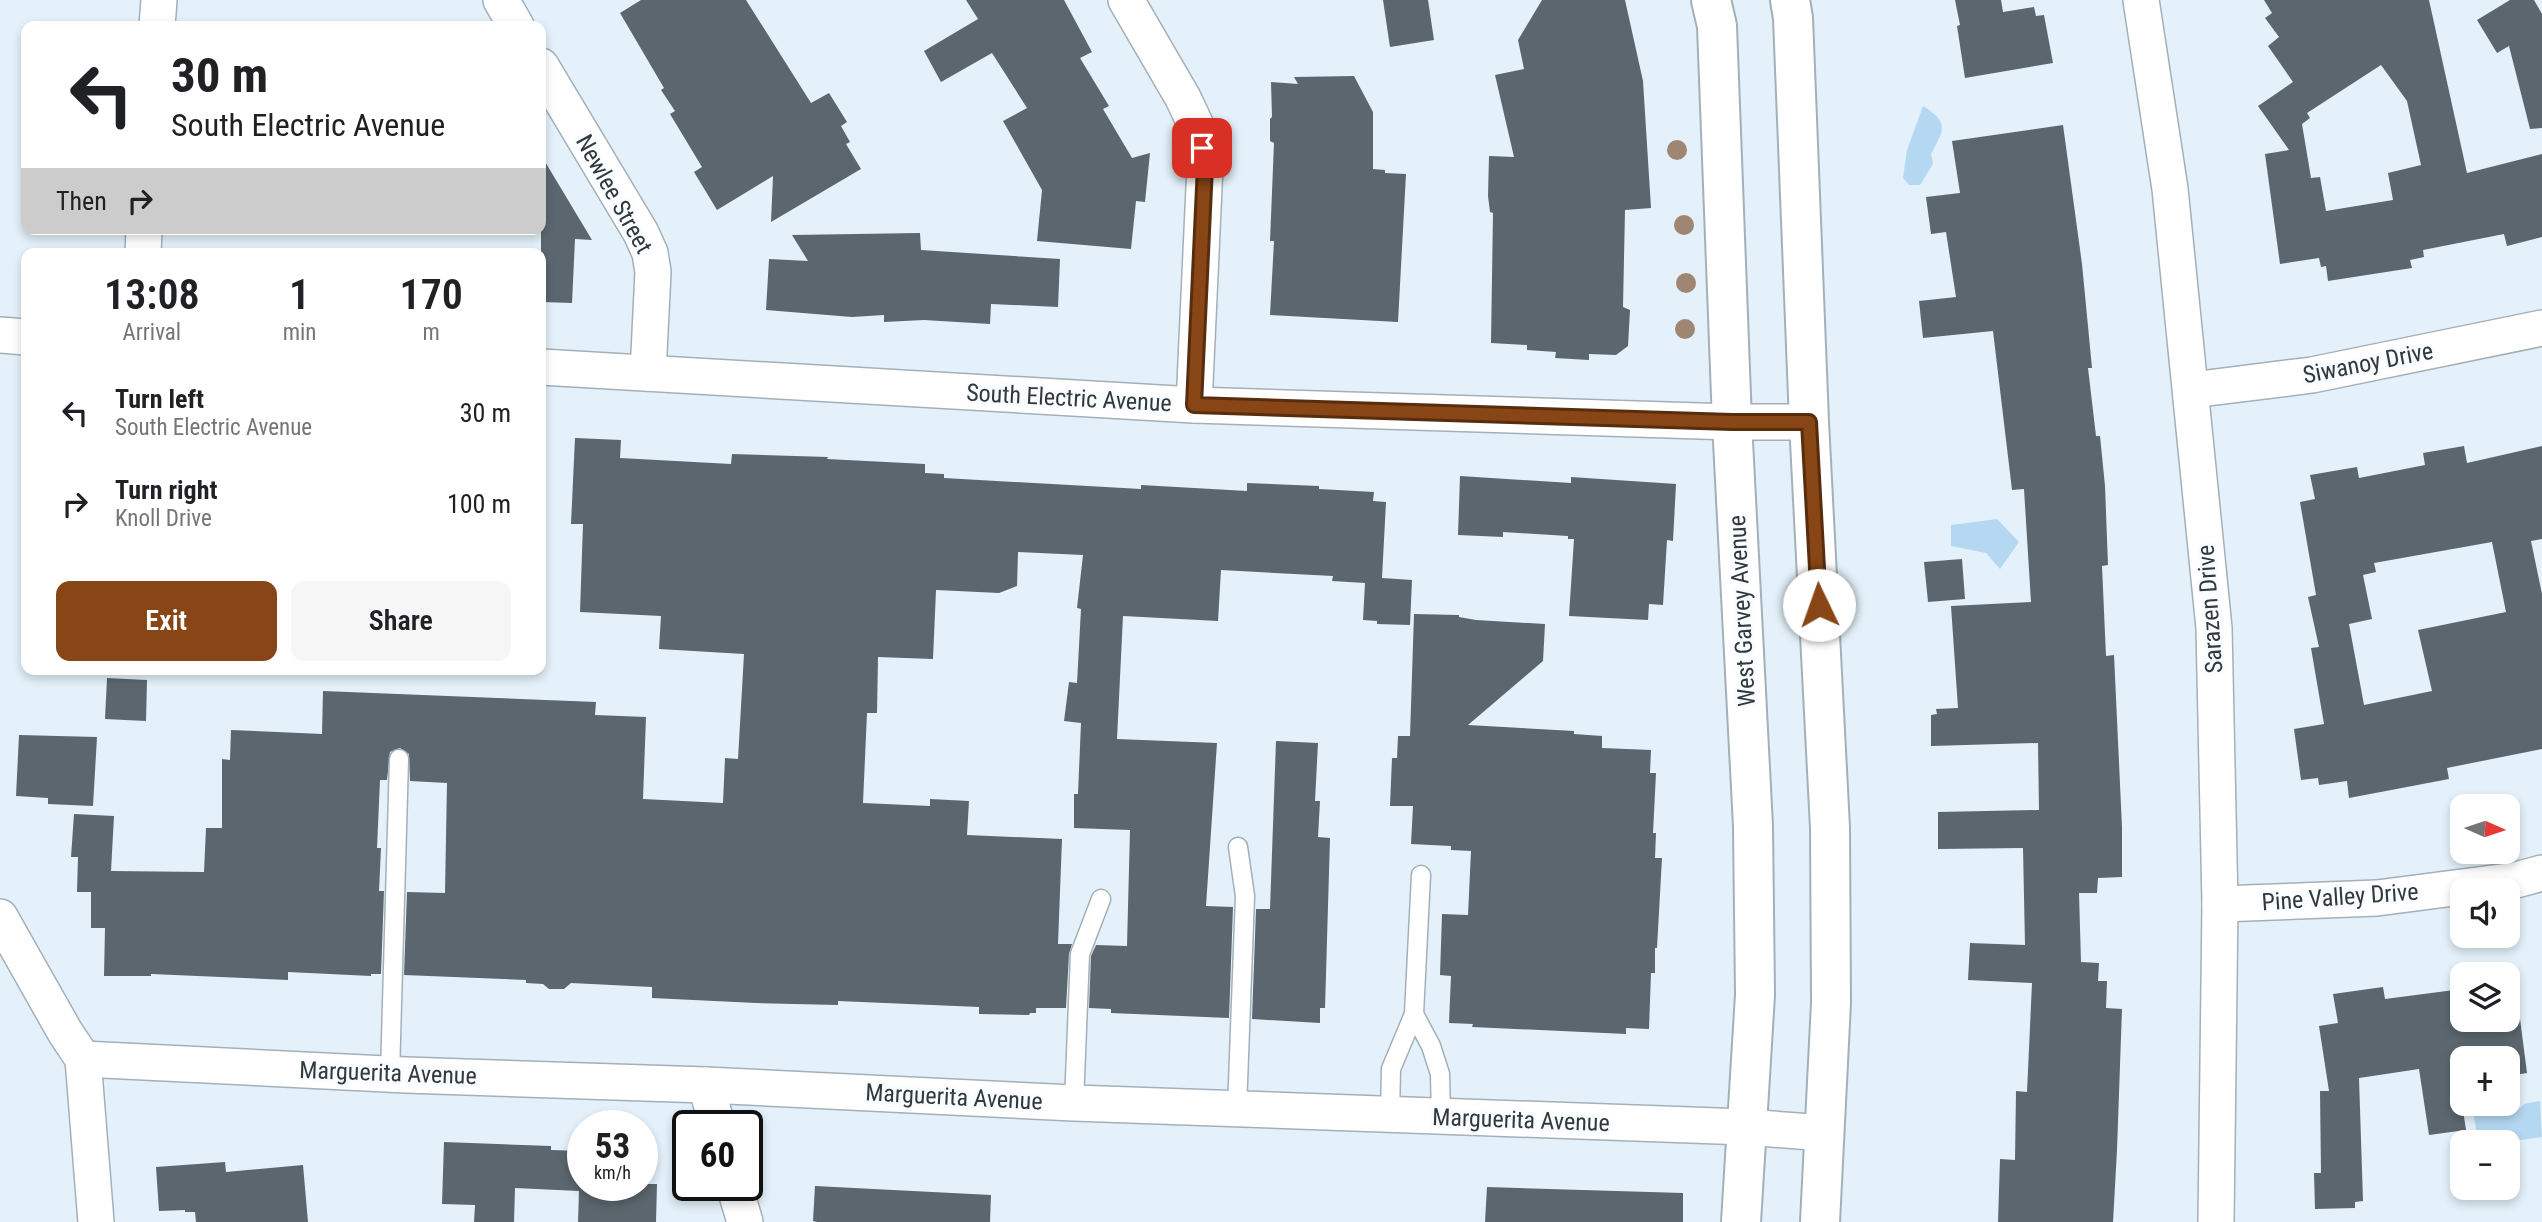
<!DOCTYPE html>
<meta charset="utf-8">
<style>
:root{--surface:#fff;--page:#f6f6f6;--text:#202124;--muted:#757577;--accent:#884515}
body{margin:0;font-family:"Roboto Condensed",sans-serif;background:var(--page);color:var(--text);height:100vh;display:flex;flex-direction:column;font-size:26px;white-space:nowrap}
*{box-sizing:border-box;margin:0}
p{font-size:23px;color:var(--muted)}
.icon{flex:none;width:38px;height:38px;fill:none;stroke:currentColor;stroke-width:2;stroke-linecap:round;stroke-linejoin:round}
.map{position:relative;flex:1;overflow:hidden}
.drawer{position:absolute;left:21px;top:248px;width:525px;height:427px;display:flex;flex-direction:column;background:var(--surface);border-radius:14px;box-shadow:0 4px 10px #0003}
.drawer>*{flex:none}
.top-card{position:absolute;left:21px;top:21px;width:525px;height:214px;border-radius:14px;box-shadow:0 4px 10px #0003;background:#fff;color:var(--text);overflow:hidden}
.needle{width:46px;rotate:93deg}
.buttons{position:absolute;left:2450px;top:794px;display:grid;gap:14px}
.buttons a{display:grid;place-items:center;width:70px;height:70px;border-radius:14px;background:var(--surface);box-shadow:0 4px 10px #0003;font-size:35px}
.speed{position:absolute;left:567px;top:1110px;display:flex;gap:14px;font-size:35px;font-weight:700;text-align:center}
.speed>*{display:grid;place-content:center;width:91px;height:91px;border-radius:50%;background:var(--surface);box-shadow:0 4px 10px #0003;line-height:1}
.speed small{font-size:18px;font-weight:400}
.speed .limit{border:4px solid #111;border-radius:10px;background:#fff;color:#111}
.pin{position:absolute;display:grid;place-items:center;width:60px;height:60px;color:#fff;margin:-30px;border-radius:14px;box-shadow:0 4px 10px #0006}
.me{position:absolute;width:77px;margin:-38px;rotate:357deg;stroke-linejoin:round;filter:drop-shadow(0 0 5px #0008)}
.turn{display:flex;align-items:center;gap:24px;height:147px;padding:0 35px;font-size:32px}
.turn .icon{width:91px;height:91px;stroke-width:2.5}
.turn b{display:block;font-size:49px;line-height:60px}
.then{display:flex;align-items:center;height:66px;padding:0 35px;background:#0003;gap:14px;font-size:26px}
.eta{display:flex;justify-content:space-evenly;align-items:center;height:119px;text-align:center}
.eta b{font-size:42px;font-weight:600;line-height:49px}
.action{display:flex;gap:14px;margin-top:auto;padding:14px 35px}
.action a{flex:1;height:80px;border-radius:14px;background:var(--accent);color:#fff;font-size:28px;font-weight:600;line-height:80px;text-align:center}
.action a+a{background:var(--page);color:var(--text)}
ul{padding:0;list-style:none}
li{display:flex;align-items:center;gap:21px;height:91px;padding:0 35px}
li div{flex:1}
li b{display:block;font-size:26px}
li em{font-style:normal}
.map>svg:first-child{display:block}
.water{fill:#b4d8f1}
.building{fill:#5b666e;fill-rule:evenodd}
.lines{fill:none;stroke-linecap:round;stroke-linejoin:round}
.lane-casing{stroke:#a4b0b8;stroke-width:21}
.street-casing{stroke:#a4b0b8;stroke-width:38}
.primary-casing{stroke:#a4b0b8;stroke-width:42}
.lane{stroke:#fff;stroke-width:18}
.street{stroke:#fff;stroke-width:35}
.primary{stroke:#fff;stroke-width:38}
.tree{fill:#9f8672}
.route-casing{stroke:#582d0e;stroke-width:18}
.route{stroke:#884515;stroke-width:12}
.labels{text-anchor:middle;stroke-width:7;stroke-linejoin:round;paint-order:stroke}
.street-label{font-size:24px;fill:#33383c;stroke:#fafdfe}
</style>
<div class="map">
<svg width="2542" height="1222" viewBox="0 0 2542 1222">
<rect width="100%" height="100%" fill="#e4f1fa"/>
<g class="water">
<path d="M1923,106C1950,123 1944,130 1931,154L1933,164L1920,185H1909L1903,178L1907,150Z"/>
<path d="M1997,519L2019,542L2000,569L1986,553L1951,546V525Z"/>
<path d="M2540,1101L2542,1137L2499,1143H2478L2474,1116L2518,1110L2524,1104Z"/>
</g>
<g class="building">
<path d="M641,0H746L811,103L829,93L847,122L841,126L850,142L846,144L861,169L771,222L773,176L717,210L694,172L702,167L670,114L675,111L661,90L664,88L620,13Z"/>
<path d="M966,0H1064L1092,52L1080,58L1109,106L1103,109L1132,158L1150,153L1145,202L1136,201L1131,249L1037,241L1042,190L1003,121L1027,108L992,53L941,82L924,51L978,19Z"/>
<path d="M1383,0H1428L1434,40L1390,47Z"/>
<path d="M1542,0H1625L1643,81L1651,208L1625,210L1623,307L1630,310L1628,346L1616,355L1589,354V360L1555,358L1556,352L1527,350V345L1491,343L1493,213L1490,212L1488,196L1489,156L1514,157L1495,75L1524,69L1518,40Z"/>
<path d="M1955,0H2001L2003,12L2034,7L2036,16L2044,15L2053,63L1965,78L1957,26L1960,25Z"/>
<path d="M2264,0H2429L2467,173L2542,154V237L2507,246L2504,234L2423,250L2424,257L2410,260L2412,268L2328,281L2326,266L2321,267L2319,258L2280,264L2265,154L2289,150L2258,106L2293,82L2268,46L2279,37L2265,18L2272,13ZM2381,65L2407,101L2421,165L2388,173L2393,200L2326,211L2320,177L2311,178L2302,124L2310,118L2307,113Z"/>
<path d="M2510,0H2534L2542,14V128L2530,129L2509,46L2497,53L2477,20Z"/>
<path d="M1354,76L1373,112V169L1385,170V173L1406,174L1398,322L1270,315L1274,241H1270L1274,143L1270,141V119L1272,117L1271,82L1298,84L1294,77Z"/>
<path d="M2063,125L2082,264L2092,368H2088L2096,436H2100L2105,486L2108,565L2102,566L2106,656L2114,655L2122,827V877L2098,878L2097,893H2079L2081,962L2099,963L2098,981H2107L2106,1008L2122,1009L2117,1150L2113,1222H1998L2000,1159L2015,1160L2016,1091L2027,1092L2032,983L1968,980L1970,943L2025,945L2023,848L1938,849V812L2039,810L2038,743L1931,746V715L1937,714L1936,709L1958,708L1951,606L2031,602L2024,489L2012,490L1993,331L1923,338L1919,301L1956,297L1946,232L1931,234L1926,197L1960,193L1952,141Z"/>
<path d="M541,155L592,240L575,239L572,303L541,302Z"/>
<path d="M920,233L921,250L1060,259L1058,307L991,304L990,324L924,320L884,322V315L852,317L766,310L769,259L808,261L792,235Z"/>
<path d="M575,438L621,440L620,458L731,464L732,454L828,457L827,459L925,464V473L944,474V478L1141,489V485L1247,491V483L1319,486V489L1374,492L1373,501L1386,502L1382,578L1412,580L1410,625L1377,624V621L1363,620L1365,583L1332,581L1333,576L1221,570L1218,621L1123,616L1117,739L1217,743L1206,906L1233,907L1229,1018L1111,1013V1009L1089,1008L1091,956L1096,945L1127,946L1130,830L1074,828V794H1078L1081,723L1064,721L1069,682L1077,683L1081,609L1077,608L1083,555L1018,552L1017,586L999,593L936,590L933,659L878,657L877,713H867L863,803L930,806V799L969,801L967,835L1062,839L1058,944H1072L1069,954L1066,1008H1036V1013H1030L1029,1015L979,1014V1007L838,1001V1005L756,1003L652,998V987L571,983L564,989H549L543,984L526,983V980L404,975L407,892L445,893L447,783L410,781L409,754L400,748L390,752L387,780H380L377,848H381L379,891H384L381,974H371V976L288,972V980L151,974V976H104L105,928H91V892H77L78,857H71L74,814L114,816L111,871L204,872L206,828H222V759L230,760L231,730L322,734L323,691L596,702L595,715L646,717L643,799L723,803L725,758L738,759L744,654L659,649L661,616L580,612L583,524H571Z"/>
<path d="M2464,446L2467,463L2542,446V539L2531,541L2542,594V749L2447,768L2449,779L2349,798L2347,781L2319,785L2318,778L2301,780L2294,729L2324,724L2311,648L2319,647L2308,597L2316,595L2300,502L2315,499L2310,475L2357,467L2359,478L2425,465L2423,453ZM2492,542L2506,612L2418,630L2432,691L2364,705L2349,624L2372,619L2363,575L2376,572L2374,563Z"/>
<path d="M1460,476L1571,483V477L1676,484L1673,541L1667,540L1663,605L1649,604L1648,620L1569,616L1574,539H1568V536L1503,532V537L1458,535Z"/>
<path d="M1962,559L1965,599L1928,602L1924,562Z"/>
<path d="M1414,614L1459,615V617L1476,620L1545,624L1543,661L1468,725L1574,731V734L1602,736V748L1651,750L1650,773H1656L1653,833H1656L1655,858H1662L1657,948H1655V973H1651L1649,1029L1626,1028V1034L1472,1027L1473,1024L1449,1023L1451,976L1440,975L1442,914L1468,915L1471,851L1451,850V846L1411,844L1413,806H1390L1392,758H1397L1398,736H1410Z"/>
<path d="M107,678L147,680L146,721L105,719Z"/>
<path d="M19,735L97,737L93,806L48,804V798L16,796Z"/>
<path d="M1276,741L1318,743L1315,801H1320L1318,837L1330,838L1325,1008H1320V1023L1252,1019L1256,909H1270Z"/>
<path d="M2513,964L2527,1073L2508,1076V1059H2462V1082L2459,1083L2466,1130L2429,1135L2419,1069L2359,1078L2363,1201L2355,1202V1208L2315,1209L2314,1173H2321L2320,1091H2329L2319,1026L2338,1023L2333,994L2383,987L2385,999L2462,989V1020H2508V975H2466V970Z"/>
<path d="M444,1142L551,1146V1150L583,1151V1185H642V1156H648L647,1184H657L656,1222H578L579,1191L515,1188L514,1222H474L475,1205L442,1204Z"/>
<path d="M225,1162L226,1172L303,1165L308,1222H196L195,1212H185V1210L159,1211L156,1167Z"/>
<path d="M815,1186L991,1195L990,1222H817L813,1221Z"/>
<path d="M1487,1187L1683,1193V1222H1485Z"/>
</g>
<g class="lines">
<g class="lane-casing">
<g id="lane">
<path d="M1414,1014L1431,1046L1440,1074L1441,1117"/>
<path d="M390,1074L399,759"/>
<path d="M1074,1103L1080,954L1101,899"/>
<path d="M1237,1109L1245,896L1238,847"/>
<path d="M1390,1115L1391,1069L1414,1014L1421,875"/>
</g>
</g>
<g class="street-casing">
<g id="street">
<path d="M501,0L516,26"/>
<path d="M1126,0L1183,98L1198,130L1205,166L1194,405"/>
<path d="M2141,0L2170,189L2214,628L2220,904L2216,1222"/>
<path d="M157,26L159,0"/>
<path d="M541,66L641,233L650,253L653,272L648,373"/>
<path d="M143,254L144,229"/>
<path d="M0,335L26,337"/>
<path d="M541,367L1194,405L1732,422H1809"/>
<path d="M2192,390L2312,375L2542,328"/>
<path d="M2220,904L2377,898L2516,880L2542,873"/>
<path d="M0,917L65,1032L83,1059L96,1222"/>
<path d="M83,1059L406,1075L706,1085L1074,1103L1746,1127L1825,1133"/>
<path d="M706,1085L717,1125"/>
<path d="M734,1185L745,1222"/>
</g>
</g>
<g class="primary-casing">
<g id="primary">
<path d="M1711,0L1717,26L1732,422L1753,826L1755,995L1741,1222"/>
<path d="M1790,0L1793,18L1809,422L1830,828L1831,1003L1820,1222"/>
</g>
</g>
<use href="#lane" class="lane"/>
<use href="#street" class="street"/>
<use href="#primary" class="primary"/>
</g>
<g class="tree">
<circle cx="1677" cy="150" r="10"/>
<circle cx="1684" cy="225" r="10"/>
<circle cx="1686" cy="283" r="10"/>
<circle cx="1685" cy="329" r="10"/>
</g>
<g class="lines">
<g class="route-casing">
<path id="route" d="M1202,148L1205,166L1194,405L1732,422H1809L1819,605"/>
</g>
<use href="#route" class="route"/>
</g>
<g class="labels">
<g class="street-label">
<text transform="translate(614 194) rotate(61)" y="8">Newlee Street</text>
<text transform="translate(2368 363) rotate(-11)" y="8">Siwanoy Drive</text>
<text transform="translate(1069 398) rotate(3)" y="8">South Electric Avenue</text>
<text transform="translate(2210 609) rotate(-94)" y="8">Sarazen Drive</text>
<text transform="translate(1742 611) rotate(-93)" y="8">West Garvey Avenue</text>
<text transform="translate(2340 897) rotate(-4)" y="8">Pine Valley Drive</text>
<text transform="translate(388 1073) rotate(2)" y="8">Marguerita Avenue</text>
<text transform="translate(954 1097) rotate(3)" y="8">Marguerita Avenue</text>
<text transform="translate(1521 1120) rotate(2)" y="8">Marguerita Avenue</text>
</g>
</g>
</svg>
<div class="buttons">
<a><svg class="needle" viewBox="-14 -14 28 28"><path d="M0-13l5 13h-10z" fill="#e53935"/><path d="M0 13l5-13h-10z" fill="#757577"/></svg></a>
<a><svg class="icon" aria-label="sound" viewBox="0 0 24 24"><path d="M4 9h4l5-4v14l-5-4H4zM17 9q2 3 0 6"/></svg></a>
<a><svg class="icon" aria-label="layers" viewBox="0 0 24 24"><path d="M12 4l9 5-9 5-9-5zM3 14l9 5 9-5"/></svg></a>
<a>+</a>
<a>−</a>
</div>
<div class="speed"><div>53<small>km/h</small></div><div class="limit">60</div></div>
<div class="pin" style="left:1202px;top:148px;background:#d93025"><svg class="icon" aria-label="arrive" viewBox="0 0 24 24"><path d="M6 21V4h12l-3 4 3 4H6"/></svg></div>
<svg class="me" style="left:1819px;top:605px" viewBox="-20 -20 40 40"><circle r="19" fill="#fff"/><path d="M0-13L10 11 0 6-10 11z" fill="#884515"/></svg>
<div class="top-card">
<div class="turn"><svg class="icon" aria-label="left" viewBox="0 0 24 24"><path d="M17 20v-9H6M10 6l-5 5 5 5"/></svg><div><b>30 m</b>South Electric Avenue</div></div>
<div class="then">Then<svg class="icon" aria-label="right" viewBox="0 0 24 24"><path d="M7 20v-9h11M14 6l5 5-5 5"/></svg></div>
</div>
<section class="drawer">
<div class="eta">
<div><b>13:08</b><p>Arrival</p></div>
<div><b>1</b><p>min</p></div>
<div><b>170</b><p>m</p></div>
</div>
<ul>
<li><svg class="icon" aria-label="left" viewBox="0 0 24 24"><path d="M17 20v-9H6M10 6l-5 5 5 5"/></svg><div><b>Turn left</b><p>South Electric Avenue</p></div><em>30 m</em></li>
<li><svg class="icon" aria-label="right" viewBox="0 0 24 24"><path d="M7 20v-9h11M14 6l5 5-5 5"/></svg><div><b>Turn right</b><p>Knoll Drive</p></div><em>100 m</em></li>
</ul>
<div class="action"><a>Exit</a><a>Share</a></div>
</section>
</div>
